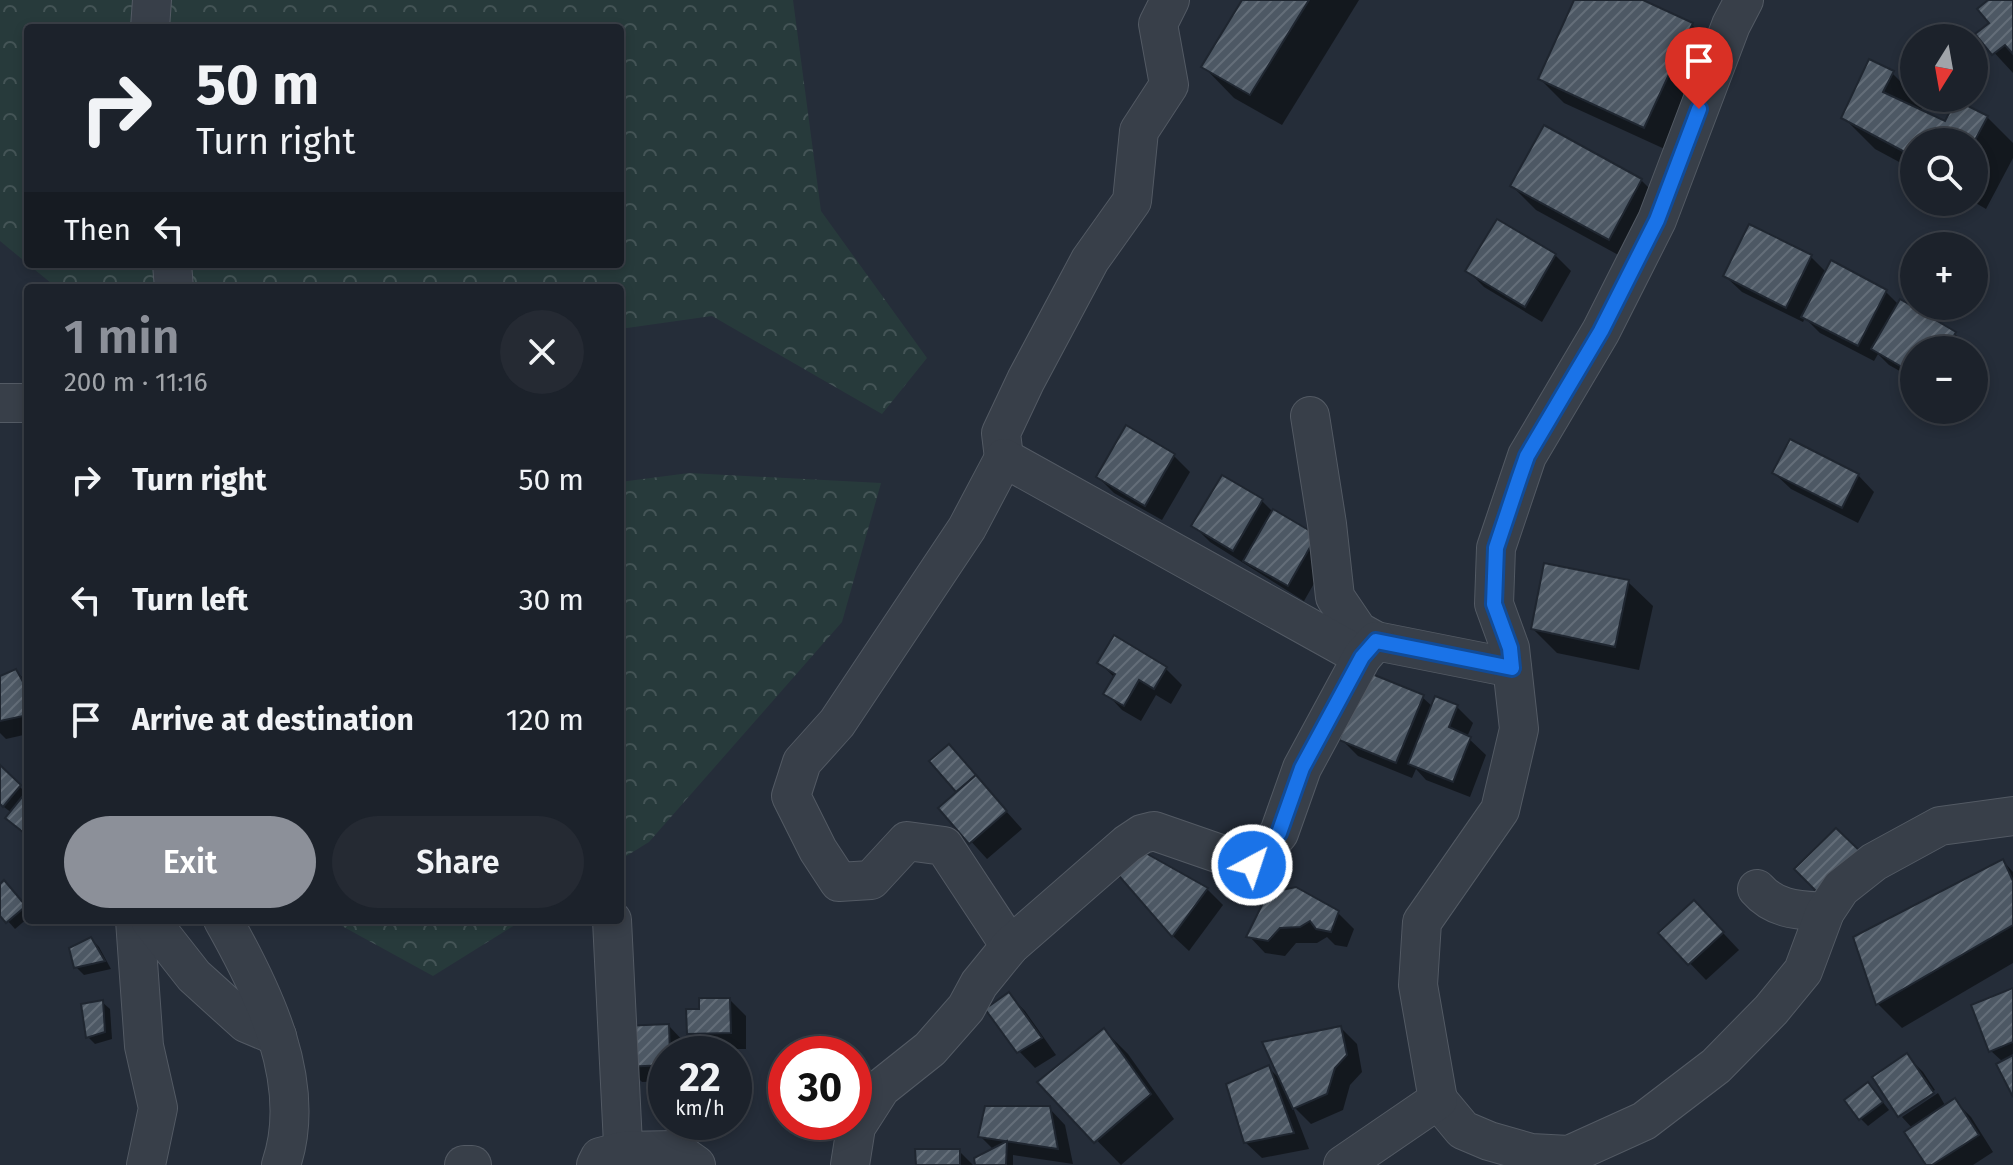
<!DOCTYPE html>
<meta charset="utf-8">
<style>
:root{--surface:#1c222b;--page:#252a33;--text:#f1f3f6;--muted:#a0a4a9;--line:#3a3f47;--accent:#8c9099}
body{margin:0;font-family:"Fira Sans",sans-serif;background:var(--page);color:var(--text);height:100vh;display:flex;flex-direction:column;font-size:30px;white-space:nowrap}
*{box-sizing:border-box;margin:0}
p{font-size:26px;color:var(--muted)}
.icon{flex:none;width:44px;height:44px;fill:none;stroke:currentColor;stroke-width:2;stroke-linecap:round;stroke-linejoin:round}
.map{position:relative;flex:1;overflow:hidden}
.details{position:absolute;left:24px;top:284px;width:600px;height:640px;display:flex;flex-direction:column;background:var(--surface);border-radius:8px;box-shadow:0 4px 12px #0003,0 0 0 2px var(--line)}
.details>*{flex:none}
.top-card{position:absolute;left:24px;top:24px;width:600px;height:244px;border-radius:8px;box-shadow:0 4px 12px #0003,0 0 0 2px var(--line);background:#1c222b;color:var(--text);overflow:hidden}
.needle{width:52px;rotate:191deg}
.controls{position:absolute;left:1900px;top:24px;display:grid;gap:16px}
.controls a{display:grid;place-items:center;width:88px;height:88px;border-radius:50%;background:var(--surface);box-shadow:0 4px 12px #0003,0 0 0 2px var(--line);font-size:40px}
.speed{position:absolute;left:648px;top:1036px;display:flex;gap:16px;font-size:40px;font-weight:700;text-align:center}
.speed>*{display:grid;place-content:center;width:104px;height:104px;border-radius:50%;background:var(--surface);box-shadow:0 4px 12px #0003,0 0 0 2px var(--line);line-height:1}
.speed small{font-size:20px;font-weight:400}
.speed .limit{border:12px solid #d22;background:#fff;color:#111}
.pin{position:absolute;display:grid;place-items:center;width:68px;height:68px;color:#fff;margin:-82px -34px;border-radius:50% 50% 50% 0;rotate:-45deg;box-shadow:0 0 8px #0007}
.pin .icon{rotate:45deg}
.me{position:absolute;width:88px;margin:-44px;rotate:40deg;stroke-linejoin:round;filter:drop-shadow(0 0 6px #0008)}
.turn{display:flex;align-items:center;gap:28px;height:168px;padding:0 40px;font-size:36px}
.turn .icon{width:104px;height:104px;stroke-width:2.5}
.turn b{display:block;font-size:56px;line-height:68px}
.then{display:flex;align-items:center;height:76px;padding:0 40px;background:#0003;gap:16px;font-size:30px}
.round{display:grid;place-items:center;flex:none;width:84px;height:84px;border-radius:42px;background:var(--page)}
.head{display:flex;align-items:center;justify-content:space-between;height:136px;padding:0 40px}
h1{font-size:48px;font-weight:600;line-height:60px;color:var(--accent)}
.action{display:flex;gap:16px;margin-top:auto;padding:16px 40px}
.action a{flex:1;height:92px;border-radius:48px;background:var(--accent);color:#fff;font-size:32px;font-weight:600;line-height:92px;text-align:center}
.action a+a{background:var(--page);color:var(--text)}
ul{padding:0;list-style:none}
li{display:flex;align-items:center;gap:24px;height:120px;padding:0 40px}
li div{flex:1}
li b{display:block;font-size:30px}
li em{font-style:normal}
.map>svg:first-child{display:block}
.forest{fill:url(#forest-crowns);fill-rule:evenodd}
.shadow{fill:#0007}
.building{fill:url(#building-hatch);stroke:#1f2630;stroke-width:2}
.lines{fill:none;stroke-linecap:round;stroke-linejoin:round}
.street-casing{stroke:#535a64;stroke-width:40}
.street{stroke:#383f49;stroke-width:38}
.route-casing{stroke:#114b97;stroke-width:20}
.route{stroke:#1a73e8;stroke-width:14}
</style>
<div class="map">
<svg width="2013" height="1165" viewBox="0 0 2013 1165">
<defs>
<pattern id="forest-crowns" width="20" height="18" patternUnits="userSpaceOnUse" patternTransform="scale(2)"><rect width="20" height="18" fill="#273a3b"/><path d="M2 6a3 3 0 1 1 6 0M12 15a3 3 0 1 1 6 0" fill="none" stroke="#445456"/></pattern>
<pattern id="building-hatch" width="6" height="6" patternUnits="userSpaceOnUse" patternTransform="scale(2)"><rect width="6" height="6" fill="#4d5864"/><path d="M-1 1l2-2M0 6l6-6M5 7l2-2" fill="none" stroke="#646e79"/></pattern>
</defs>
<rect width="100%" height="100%" fill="#252d39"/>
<g class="forest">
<path d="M0,0H793L821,211L927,358L882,414L712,316L620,329V288H57L0,241ZM28,28H620V264H28Z"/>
<path d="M689,473L881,483L842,622L649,842L620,860V482Z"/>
<path d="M331,920H523L433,976Z"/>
</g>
<g class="shadow">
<path d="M1244,0H1359L1282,125L1234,98L1203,66Z"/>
<path d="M1577,0H1638L1692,25L1716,49L1669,151L1564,103L1540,79Z"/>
<path d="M1991,0H2013V73L1978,35L1992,23Z"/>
<path d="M1892,73L1914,95V98L1924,104L1920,112L1946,124L1987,117L2013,143V158L1986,209L1974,202V142H1914V170L1875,149L1844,118Z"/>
<path d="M1641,180L1665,204L1633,263L1536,210L1512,186Z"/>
<path d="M1750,226L1811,257L1827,273L1886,292L1899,305L1901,302L1955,334L1971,350H1914V379L1889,365L1878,354L1874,361L1820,333L1805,318L1803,322L1742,292L1725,276Z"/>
<path d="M1555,255L1571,271L1542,322L1484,287L1468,271Z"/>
<path d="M1174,456L1190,472L1162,520L1114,493L1098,477Z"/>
<path d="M1774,473L1858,475L1874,492L1858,523L1791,489Z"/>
<path d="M1262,501L1272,511L1316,536L1332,552L1304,601L1210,542L1194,526Z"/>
<path d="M1628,582L1653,606L1639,670L1557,653L1533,629Z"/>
<path d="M1100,663L1166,669L1182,685L1171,704L1156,695L1141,721L1122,710L1106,693L1115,678Z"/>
<path d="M16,671L28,683V734L6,739L0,733V679Z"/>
<path d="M1422,697L1433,707H1457L1473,723L1467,737L1486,755L1470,797L1426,780L1416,769L1412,778L1358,756L1342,740Z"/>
<path d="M956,755L1022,829L987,859L941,808L959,792L932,761Z"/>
<path d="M0,767L27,794L28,837L8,818L12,813L0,804Z"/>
<path d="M1136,849L1207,889L1223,905L1189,951L1173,936Z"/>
<path d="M2003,861L2013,872V963L1902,1028L1878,1004Z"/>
<path d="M0,886L12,890L28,910V918L15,929L0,912Z"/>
<path d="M1270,895L1338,913L1354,929L1347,947L1335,945L1327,937L1317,943H1296L1285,956L1265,953L1249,936Z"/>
<path d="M1710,919L1739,950L1706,980L1661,933Z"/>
<path d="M91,939L99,947L111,969L84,975L76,967Z"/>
<path d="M2013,991V1093L2003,1062L1991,1051Z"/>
<path d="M1009,995L1025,1011L1056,1055L1035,1068L1019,1051Z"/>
<path d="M730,1000L746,1016V1049H705L689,1033Z"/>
<path d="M102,1002L110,1009L112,1039L95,1044L88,1037Z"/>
<path d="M669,1026L685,1043V1054H666V1081L642,1082L626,1066Z"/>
<path d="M1341,1028L1357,1044L1362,1072L1350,1085L1343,1110L1311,1124L1292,1105L1309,1149L1262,1158L1245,1142L1268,1067L1282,1081Z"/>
<path d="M1104,1030L1128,1054L1174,1119L1121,1165L1040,1082Z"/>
<path d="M1907,1056L1923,1072L1935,1090L1900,1113V1116L1874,1078Z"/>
<path d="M1875,1092L1889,1110L1868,1126L1861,1119Z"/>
<path d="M1938,1093L1946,1107L1955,1101L1971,1117L1993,1152L1973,1165H1929L1913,1129L1902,1117Z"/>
<path d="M1049,1108L1065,1125L1073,1164L1013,1155V1165H977L994,1150L980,1136Z"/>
<path d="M959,1151L973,1165H918Z"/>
</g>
<g class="building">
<path d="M1242,0H1309L1250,95L1201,67Z"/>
<path d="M1574,0H1643L1693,23L1644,128L1538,79Z"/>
<path d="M1988,0H2013V54L2005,45L1992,55L1975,34L1989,23L1977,9Z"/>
<path d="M1869,59L1894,71L1883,92L1945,121L1956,100L1988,116L1974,142H1914V157L1841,118Z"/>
<path d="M1544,125L1642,179L1609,240L1510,186Z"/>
<path d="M1497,219L1556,254L1525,307L1465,271Z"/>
<path d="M1749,224L1812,255L1786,308L1723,276Z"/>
<path d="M1831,260L1887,290L1858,346L1801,317Z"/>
<path d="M1900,299L1956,332L1946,350H1914V374L1871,349Z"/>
<path d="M1126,425L1175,454L1145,506L1096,477Z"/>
<path d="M1790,439L1859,474L1842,508L1772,473Z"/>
<path d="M1222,475L1263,499L1233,551L1191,526Z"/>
<path d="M1273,509L1317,535L1288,586L1243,561Z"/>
<path d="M1544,563L1629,580L1615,647L1531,629Z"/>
<path d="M1114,635L1167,667L1154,689L1139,680L1124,706L1103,694L1115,674L1097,663Z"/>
<path d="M16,669L28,691V715L0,721V676Z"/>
<path d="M1367,672L1424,695L1396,763L1339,740Z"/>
<path d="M1435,696L1458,705L1449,727L1471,737L1453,782L1408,764Z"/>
<path d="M949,744L976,775L956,792L929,761Z"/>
<path d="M0,765L21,785L3,807L0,804Z"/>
<path d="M976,775L1007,811L969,844L938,808Z"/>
<path d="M26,792L28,794V836L5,818Z"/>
<path d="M1836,828L1862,853L1820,895L1794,869Z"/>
<path d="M1135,847L1208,888L1172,937L1113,869Z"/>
<path d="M2003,859L2013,881V925L1876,1005L1853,937Z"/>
<path d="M4,880L26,906L6,923L0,916V884Z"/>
<path d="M1296,887L1339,911L1331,932L1316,929L1310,921L1300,927L1280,928L1268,941L1246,937L1268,893Z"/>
<path d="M1694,900L1724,932L1688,965L1658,933Z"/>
<path d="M91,937L105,961L74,968L69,948Z"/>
<path d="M2013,988V1042L1989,1052L1971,1005Z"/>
<path d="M1009,992L1042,1038L1017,1053L985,1009Z"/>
<path d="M699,998H730L731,1033L687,1034L686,1009H699Z"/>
<path d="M103,1000L105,1032L86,1038L81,1004Z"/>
<path d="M669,1024L670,1054H666V1065L624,1067L623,1026Z"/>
<path d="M1341,1026L1347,1055L1335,1068L1327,1094L1293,1109L1262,1042Z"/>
<path d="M1104,1028L1151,1094L1094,1143L1037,1082Z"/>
<path d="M1907,1053L1934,1093L1898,1117L1872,1077Z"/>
<path d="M2013,1055V1097L1996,1064Z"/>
<path d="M1269,1065L1294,1133L1244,1143L1226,1084Z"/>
<path d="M1868,1082L1883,1102L1859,1120L1844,1100Z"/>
<path d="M1955,1098L1979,1135L1932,1165H1926L1904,1132Z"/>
<path d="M985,1106H1050L1058,1149L978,1137Z"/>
<path d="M1007,1141L1006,1165H975L974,1158Z"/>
<path d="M915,1149H960V1165H916Z"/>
</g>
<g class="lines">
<g class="street-casing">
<g id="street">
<path d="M150,28L152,0"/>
<path d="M172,264L174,288"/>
<path d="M0,403H28"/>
<path d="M1310,416L1327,524L1335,597L1358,631L1376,641L1512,668"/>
<path d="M1004,458L1001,433L1026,380L1090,260L1132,201L1139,131L1169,85L1158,24L1170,0"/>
<path d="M1757,889C1775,910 1799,910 1825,912"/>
<path d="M135,920L144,1046L158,1108L146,1165"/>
<path d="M150,920L194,976L246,1023L277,1036"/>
<path d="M223,920C263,991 309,1083 281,1165"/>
<path d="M612,920L624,1165"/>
<path d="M1010,946L944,846L907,841L871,880L839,882L818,850L791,796L802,762L837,723L967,528L1004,458L1362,657"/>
<path d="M1438,1100L1463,1130L1489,1141L1531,1153L1569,1155L1644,1121L1716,1066L1771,1010L1803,971L1825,912L1841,888L1874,862L1940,826L2013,816"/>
<path d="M464,1165H472"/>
<path d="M596,1165L600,1157L623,1151L675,1150L696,1165"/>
<path d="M850,1165L856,1127L881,1088L930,1049L966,1008L979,984L1010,946L1127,844L1142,834L1154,831L1252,865L1279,833L1302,768L1362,657L1376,641"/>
<path d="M1343,1165L1438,1100L1418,985L1422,922L1500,810L1519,729L1510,648L1494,604L1496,548L1527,456L1601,331L1657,220L1731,25L1744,0"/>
</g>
</g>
<use href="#street" class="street"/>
</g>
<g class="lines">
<g class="route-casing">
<path id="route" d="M1252,865L1279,833L1302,768L1362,657L1376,641L1512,668L1510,648L1494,604L1496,548L1519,479L1527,456L1601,331L1657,220L1699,109"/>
</g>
<use href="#route" class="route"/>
</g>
</svg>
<div class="controls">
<a><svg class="needle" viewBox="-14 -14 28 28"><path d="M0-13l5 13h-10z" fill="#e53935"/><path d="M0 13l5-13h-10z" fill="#a0a4a9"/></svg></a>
<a><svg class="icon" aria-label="search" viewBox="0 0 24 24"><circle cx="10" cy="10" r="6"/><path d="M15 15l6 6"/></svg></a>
<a>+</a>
<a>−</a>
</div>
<div class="speed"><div>22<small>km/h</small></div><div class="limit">30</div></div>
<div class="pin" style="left:1699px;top:109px;background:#d93025"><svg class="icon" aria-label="arrive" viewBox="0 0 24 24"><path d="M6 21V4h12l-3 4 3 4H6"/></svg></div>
<svg class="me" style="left:1252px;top:865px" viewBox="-20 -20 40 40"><circle r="17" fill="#1a73e8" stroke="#fff" stroke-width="3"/><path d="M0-11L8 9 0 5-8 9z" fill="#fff"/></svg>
<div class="top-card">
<div class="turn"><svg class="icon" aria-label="right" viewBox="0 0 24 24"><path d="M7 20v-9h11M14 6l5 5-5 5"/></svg><div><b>50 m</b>Turn right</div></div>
<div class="then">Then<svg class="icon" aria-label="left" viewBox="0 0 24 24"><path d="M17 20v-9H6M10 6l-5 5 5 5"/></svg></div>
</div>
<section class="details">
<div class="head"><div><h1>1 min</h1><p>200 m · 11:16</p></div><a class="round"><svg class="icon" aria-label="close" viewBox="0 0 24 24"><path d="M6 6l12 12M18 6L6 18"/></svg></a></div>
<ul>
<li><svg class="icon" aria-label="right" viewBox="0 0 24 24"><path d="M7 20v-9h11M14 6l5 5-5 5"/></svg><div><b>Turn right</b></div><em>50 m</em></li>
<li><svg class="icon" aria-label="left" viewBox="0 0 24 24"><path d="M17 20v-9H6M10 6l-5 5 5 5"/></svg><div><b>Turn left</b></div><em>30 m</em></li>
<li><svg class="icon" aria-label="arrive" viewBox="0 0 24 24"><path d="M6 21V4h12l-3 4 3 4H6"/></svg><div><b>Arrive at destination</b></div><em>120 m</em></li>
</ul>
<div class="action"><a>Exit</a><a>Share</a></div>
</section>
</div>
